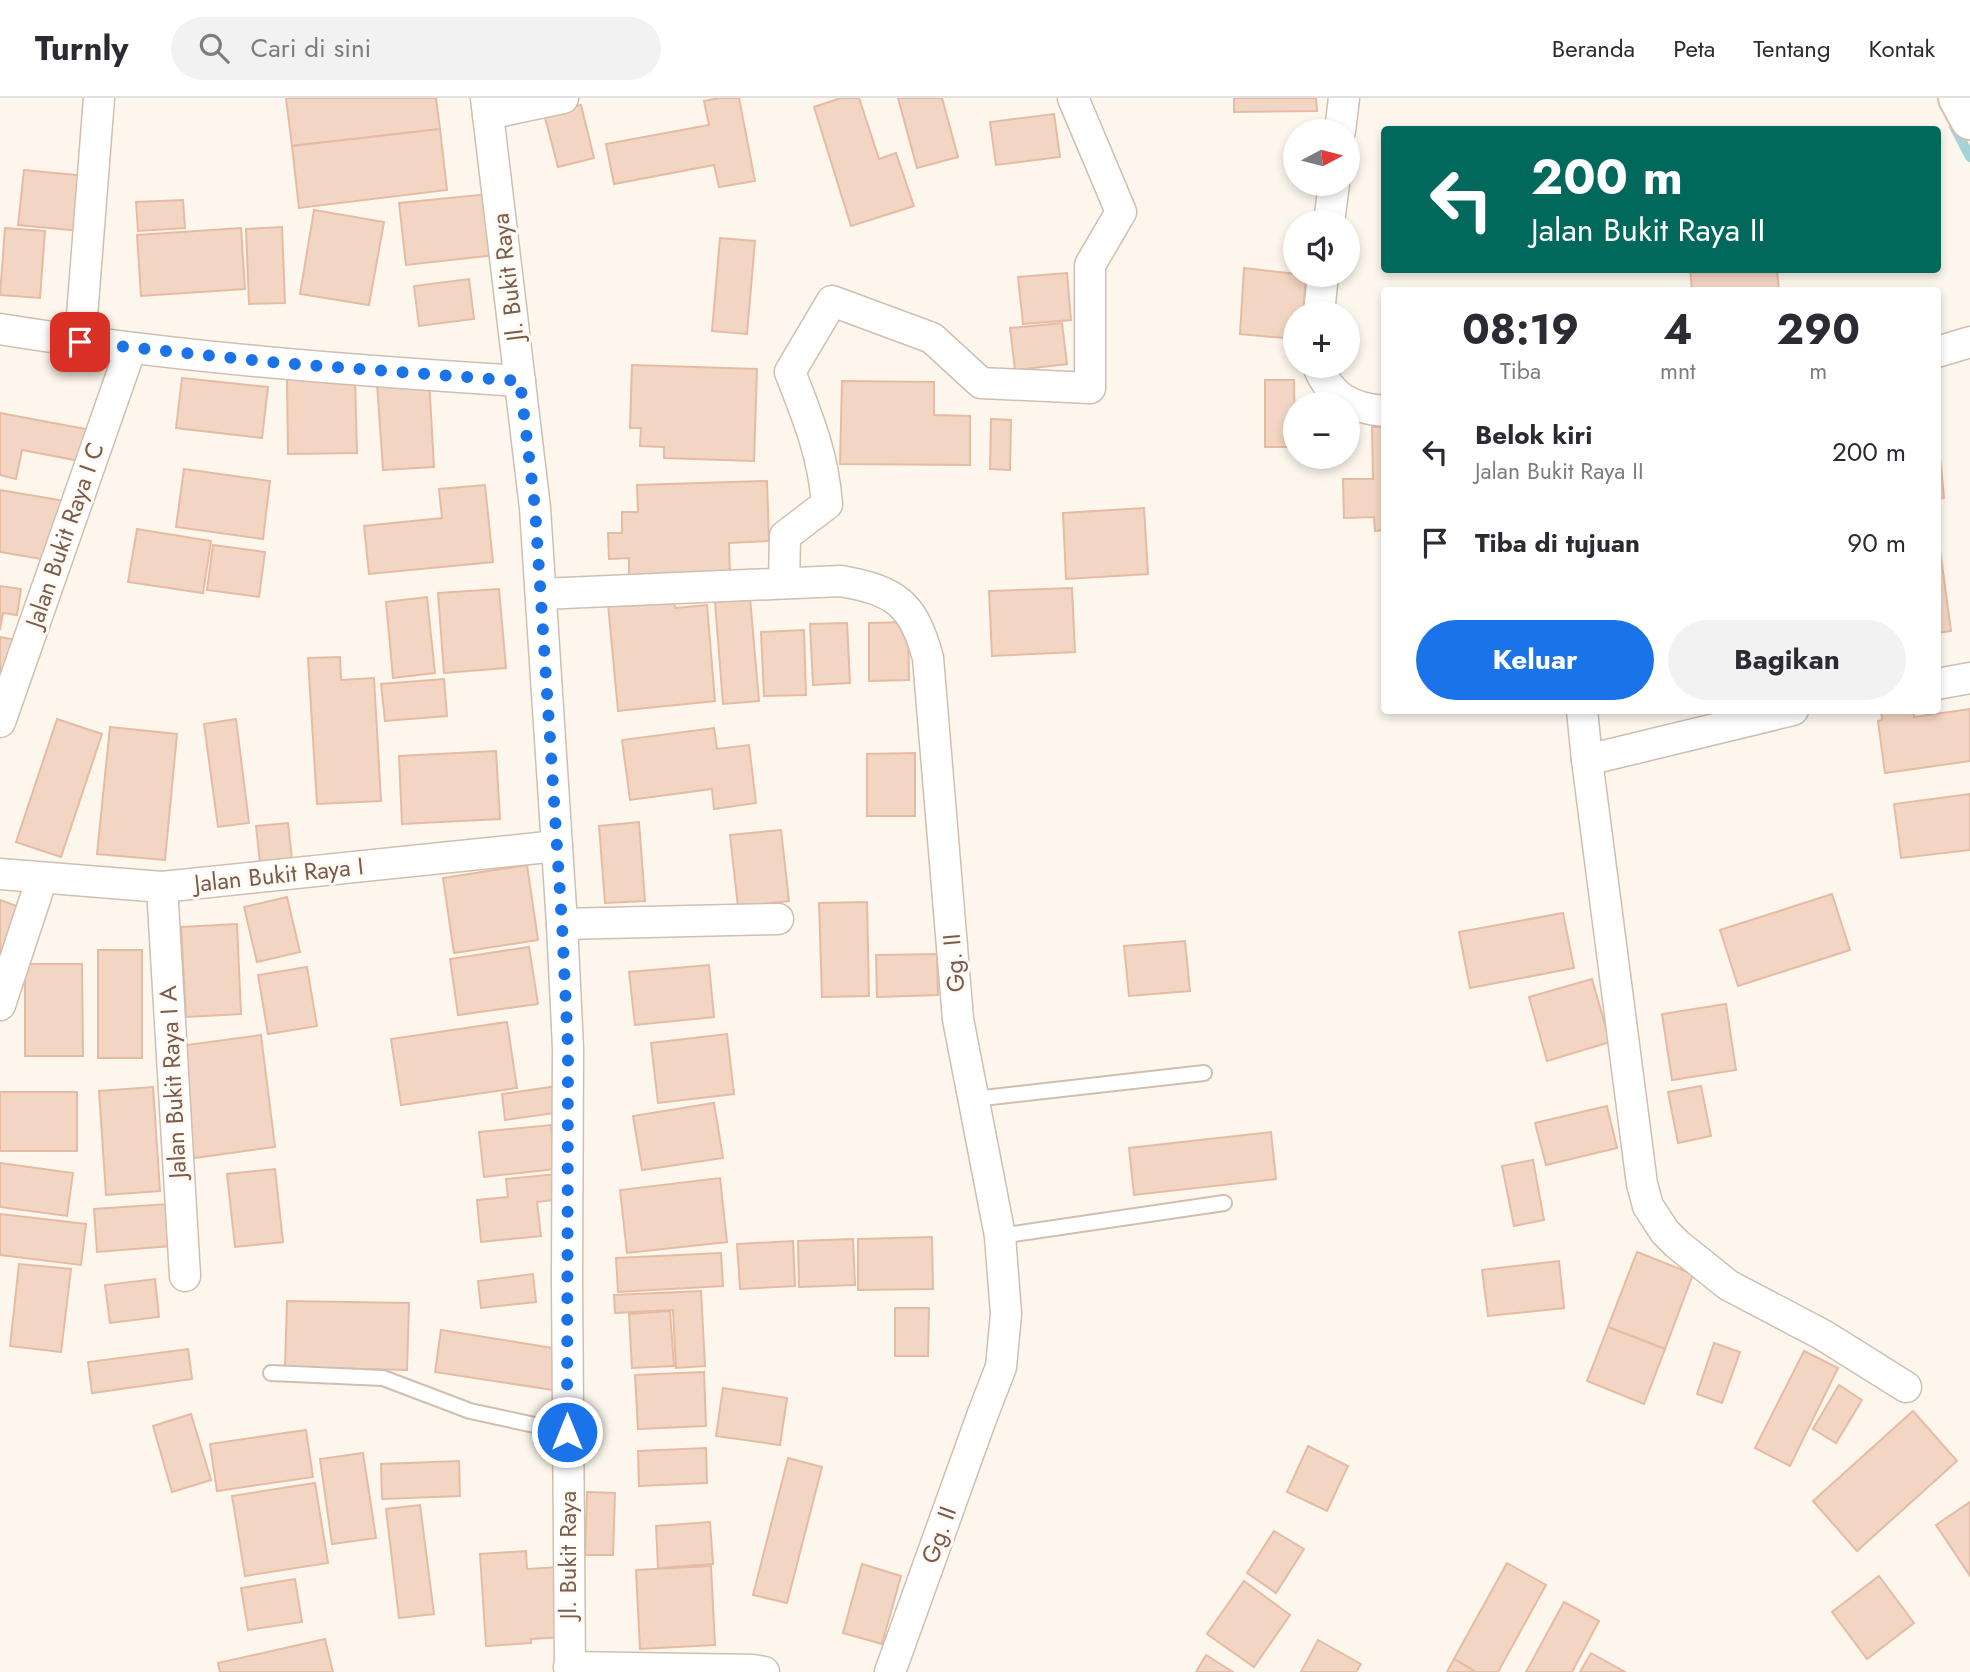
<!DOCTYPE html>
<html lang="id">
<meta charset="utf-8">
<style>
:root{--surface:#fff;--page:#f2f2f3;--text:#2b2b33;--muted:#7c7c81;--line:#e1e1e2;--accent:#1a73e8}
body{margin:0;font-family:Jost,sans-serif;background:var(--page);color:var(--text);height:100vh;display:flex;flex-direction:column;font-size:26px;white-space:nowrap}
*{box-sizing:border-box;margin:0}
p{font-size:23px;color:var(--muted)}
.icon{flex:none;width:38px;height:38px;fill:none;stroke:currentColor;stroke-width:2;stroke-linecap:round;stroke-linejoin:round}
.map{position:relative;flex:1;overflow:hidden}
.drawer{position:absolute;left:1381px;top:189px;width:560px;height:427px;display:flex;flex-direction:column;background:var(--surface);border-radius:7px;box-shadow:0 4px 10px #0003}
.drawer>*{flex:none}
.top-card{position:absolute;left:1381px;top:28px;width:560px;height:147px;border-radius:7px;box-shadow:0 4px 10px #0003;background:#00695c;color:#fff;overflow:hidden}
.needle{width:46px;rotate:83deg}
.controls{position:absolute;left:1283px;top:21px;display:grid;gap:14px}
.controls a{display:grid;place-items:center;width:77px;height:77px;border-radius:50%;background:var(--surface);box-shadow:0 4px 10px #0003;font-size:35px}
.pin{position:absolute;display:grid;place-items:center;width:60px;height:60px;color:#fff;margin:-30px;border-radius:14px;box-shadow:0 4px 10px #0006}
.me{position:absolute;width:77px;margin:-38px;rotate:0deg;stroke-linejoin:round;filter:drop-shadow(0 0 5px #0008)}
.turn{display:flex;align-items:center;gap:24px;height:147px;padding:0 35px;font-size:32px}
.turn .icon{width:91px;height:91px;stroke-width:2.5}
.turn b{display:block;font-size:49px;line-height:60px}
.eta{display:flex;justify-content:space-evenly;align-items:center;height:119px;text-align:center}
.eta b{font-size:42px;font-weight:700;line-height:49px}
.button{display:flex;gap:14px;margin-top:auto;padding:14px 35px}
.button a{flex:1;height:80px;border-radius:42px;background:var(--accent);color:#fff;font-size:28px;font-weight:700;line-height:80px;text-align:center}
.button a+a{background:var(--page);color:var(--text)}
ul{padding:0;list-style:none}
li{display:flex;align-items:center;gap:21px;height:91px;padding:0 35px}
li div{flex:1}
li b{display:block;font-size:26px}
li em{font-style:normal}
header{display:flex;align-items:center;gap:42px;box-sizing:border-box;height:98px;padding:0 35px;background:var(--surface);border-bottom:2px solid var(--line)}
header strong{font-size:33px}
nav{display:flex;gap:38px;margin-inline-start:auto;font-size:24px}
.search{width:490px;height:63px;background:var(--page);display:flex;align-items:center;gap:18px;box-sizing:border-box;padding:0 24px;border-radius:38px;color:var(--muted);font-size:26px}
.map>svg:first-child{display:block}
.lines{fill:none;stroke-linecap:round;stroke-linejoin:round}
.stream{stroke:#a5d3da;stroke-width:10}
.building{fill:#f3d5c3;stroke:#e6bba3;stroke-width:2}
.lane-casing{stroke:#d1beb0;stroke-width:18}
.street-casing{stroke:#d1beb0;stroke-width:33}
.secondary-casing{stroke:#d6c0b0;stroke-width:42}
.lane{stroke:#fff;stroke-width:14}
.street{stroke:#fff;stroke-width:30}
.secondary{stroke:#fff;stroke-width:38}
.route{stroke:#1a73e8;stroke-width:12;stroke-dasharray:0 21.6}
.labels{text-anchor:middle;stroke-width:6;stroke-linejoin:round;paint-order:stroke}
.street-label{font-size:24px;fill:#7a5c4d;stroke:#fffaf3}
</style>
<header>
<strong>Turnly</strong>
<div class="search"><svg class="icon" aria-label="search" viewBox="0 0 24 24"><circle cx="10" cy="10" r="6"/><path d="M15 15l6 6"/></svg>Cari di sini</div>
<nav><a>Beranda</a><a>Peta</a><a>Tentang</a><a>Kontak</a></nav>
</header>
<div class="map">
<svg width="1970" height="1574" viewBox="0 0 1970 1574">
<rect width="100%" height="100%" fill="#fdf6ec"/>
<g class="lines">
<path class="stream" d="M1954,28L1970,59"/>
</g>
<g class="building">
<path d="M286,0H436L440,31L292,48Z"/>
<path d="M720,0H739L755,83L719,89L714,67L614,86L606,46L709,27L704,3Z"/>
<path d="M841,0H859L879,61L896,55L914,108L851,128L814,9Z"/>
<path d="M898,0H942L958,59L917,70Z"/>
<path d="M1234,0H1316L1317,13L1234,14Z"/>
<path d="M581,7L594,60L558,69L544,16Z"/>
<path d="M1054,16L1060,59L996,67L990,24Z"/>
<path d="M440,31L447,92L299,110L292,48Z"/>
<path d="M24,72L85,78L80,133L18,127Z"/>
<path d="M489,96L495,157L406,167L399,105Z"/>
<path d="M183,102L185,130L138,133L136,104Z"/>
<path d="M314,112L384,124L369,207L300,196Z"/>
<path d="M282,129L285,205L249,206L246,131Z"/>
<path d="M5,130L45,133L40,200L0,197Z"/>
<path d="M241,130L245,191L141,198L137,137Z"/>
<path d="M720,140L755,143L747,236L712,233Z"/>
<path d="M1244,170L1306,177L1303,215H1295V241L1240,236Z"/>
<path d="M1690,172H1777L1779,192H1692Z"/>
<path d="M1067,175L1071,222L1023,226L1018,179Z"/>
<path d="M469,181L474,221L419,228L414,188Z"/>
<path d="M1062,225L1067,266L1015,272L1010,230Z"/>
<path d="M632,267L757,271L754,363L664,360V349L640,348L641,330H630Z"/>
<path d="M182,280L268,289L262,340L176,330Z"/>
<path d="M355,280L357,355L288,356L287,281Z"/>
<path d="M429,281L434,369L383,372L377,285Z"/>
<path d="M1265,282H1294L1295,349H1265Z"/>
<path d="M842,283L934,284V317L970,318V367L840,366Z"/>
<path d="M0,315L91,332L85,364L22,352L16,381L0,377Z"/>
<path d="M991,321L1011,322L1010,372L990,371Z"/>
<path d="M1937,326L1944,400L1937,401Z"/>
<path d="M1372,329H1384V432L1375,433L1374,419L1344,420L1343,381H1373Z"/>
<path d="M184,371L270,383L263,441L176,429Z"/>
<path d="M767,383L769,443L729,445L730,478L629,481V460L609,461L608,435H622V414H638L637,387Z"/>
<path d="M485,387L493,464L369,476L364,428L442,420L439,391Z"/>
<path d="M0,392L65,403L54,463L0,454Z"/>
<path d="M1144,410L1148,476L1066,481L1063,415Z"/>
<path d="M137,431L211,443L203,495L128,484Z"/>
<path d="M1937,444H1939L1951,533L1937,535Z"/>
<path d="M213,447L265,454L259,499L207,492Z"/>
<path d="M0,488L21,491L17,517L3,515L0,532Z"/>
<path d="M1072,490L1075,554L992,558L989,493Z"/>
<path d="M499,491L506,570L444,575L438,495Z"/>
<path d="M427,499L435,575L393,580L386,504Z"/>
<path d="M674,500L675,510L707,507L715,603L618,613L608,506Z"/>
<path d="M750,500L759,603L723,606L715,504Z"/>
<path d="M908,524L909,582L869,583V525Z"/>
<path d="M847,525L850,585L813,587L810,526Z"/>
<path d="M804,532L806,597L764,598L761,534Z"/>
<path d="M0,539L16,542L0,596Z"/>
<path d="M340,559L341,582L374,580L381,703L317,706L308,560Z"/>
<path d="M444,581L447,618L385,623L381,586Z"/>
<path d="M1970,611V663L1885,675L1878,623L1882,622L1881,612H1914V619Z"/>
<path d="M57,621L102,636L61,759L16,744Z"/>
<path d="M236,621L249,725L218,729L204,626Z"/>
<path d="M110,629L177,636L165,762L97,756Z"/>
<path d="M714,630L717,651L749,647L756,705L714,711L712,691L630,702L622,642Z"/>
<path d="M496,653L500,721L402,726L399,658Z"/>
<path d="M915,655V718H867V656Z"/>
<path d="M1970,696V752L1901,760L1894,706Z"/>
<path d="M639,724L645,803L605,805L599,728Z"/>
<path d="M288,725L292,762L260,765L256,728Z"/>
<path d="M781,732L789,803L738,809L730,737Z"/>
<path d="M527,767L538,842L454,855L443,780Z"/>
<path d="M1832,796L1850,852L1738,888L1720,832Z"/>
<path d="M287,799L300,854L257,864L244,809Z"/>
<path d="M0,802L22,810L0,875Z"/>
<path d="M867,804L869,898L822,899L819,805Z"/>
<path d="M1563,815L1574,870L1470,890L1459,834Z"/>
<path d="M237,826L241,916L186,919L181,829Z"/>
<path d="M1185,843L1190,893L1129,898L1124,848Z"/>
<path d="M529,849L538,906L458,917L450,861Z"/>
<rect x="98" y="852" width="44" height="108"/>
<path d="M937,856L938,897L877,899L876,857Z"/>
<path d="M25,866H82L83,958H25Z"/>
<path d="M709,867L714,919L635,927L629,874Z"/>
<path d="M307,869L317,928L268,936L258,877Z"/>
<path d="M1592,881L1610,944L1547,963L1529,899Z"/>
<path d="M1726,906L1736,972L1672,982L1662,916Z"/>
<path d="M507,924L517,990L401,1007L391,941Z"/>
<path d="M727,936L734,996L658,1005L651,945Z"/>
<path d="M261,937L275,1049L194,1060L179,948Z"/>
<path d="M558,988L562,1014L505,1022L502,996Z"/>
<path d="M1701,988L1711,1038L1678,1045L1668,994Z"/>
<path d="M153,989L160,1093L106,1097L99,993Z"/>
<rect x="0" y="994" width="77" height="59"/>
<path d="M714,1005L723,1060L642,1072L633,1018Z"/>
<path d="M1607,1008L1617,1050L1546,1067L1535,1025Z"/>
<path d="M551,1027L555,1071L484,1079L479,1034Z"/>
<path d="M1271,1034L1276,1081L1134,1097L1129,1050Z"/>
<path d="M1533,1062L1544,1122L1514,1128L1502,1068Z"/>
<path d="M0,1065L73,1075L67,1118L0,1109Z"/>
<path d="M275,1071L283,1144L235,1149L227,1076Z"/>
<path d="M558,1076L561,1101L537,1104L541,1138L481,1144L477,1102L508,1099L506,1081Z"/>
<path d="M720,1080L727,1144L627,1155L620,1092Z"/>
<path d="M168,1106L171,1148L97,1154L94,1111Z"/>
<path d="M0,1116L86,1126L81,1167L0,1157Z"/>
<path d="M932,1139L933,1191L858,1192V1141Z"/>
<path d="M853,1141L855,1187L799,1189L798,1143Z"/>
<path d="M793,1143L795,1188L740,1191L737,1146Z"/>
<path d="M1637,1154L1693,1176L1665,1251L1608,1229Z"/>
<path d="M721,1155L723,1188L618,1194L616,1160Z"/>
<path d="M1559,1163L1564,1210L1488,1218L1482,1172Z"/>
<path d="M19,1166L71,1171L61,1254L10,1248Z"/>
<path d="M533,1176L536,1204L481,1210L478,1183Z"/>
<path d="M155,1181L159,1219L110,1225L105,1187Z"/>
<path d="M701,1193L705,1268L676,1270L673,1212L615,1215L614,1197Z"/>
<path d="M287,1203L409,1205L407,1272L285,1269Z"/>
<path d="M895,1210H929L928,1258H895Z"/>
<path d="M670,1213L674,1268L632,1270L629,1216Z"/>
<path d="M1608,1229L1665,1251L1644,1306L1587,1283Z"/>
<path d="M441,1232L559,1251L553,1292L435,1274Z"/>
<path d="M1714,1245L1740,1254L1722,1305L1697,1296Z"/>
<path d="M188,1251L192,1281L92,1295L88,1264Z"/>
<path d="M1804,1253L1838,1270L1790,1368L1755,1350Z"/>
<path d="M704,1274L706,1328L638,1331L635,1277Z"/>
<path d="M1839,1287L1862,1302L1836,1345L1813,1331Z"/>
<path d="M723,1290L787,1300L780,1347L716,1338Z"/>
<path d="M1913,1313L1957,1363L1857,1453L1813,1403Z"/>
<path d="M191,1316L211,1382L172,1394L153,1328Z"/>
<path d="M306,1332L313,1379L217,1393L210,1346Z"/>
<path d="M1308,1348L1348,1368L1327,1413L1287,1394Z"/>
<path d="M706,1350L707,1385L639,1388L638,1353Z"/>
<path d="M363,1355L376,1440L332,1446L320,1361Z"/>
<path d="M788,1360L822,1369L787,1505L753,1497Z"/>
<path d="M459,1363L460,1398L382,1401L381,1366Z"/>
<path d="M315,1385L328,1465L245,1478L232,1398Z"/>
<path d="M587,1394L615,1395L613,1457H585Z"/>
<path d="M1970,1404V1478L1936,1427Z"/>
<path d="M420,1407L434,1516L399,1520L386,1411Z"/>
<path d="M710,1424L713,1466L658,1470L656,1428Z"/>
<path d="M1274,1433L1304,1451L1276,1495L1247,1475Z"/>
<path d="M526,1453L527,1471L561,1469L565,1539L531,1541V1545L486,1548L480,1456Z"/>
<path d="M1507,1465L1546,1487L1498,1574H1476L1454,1561Z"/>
<path d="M862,1466L901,1478L882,1546L843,1535Z"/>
<path d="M711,1468L715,1547L640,1551L636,1472Z"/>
<path d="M1879,1478L1914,1525L1867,1561L1832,1514Z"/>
<path d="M295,1481L302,1524L248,1532L241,1490Z"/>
<path d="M1244,1483L1290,1517L1254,1569L1207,1536Z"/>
<path d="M1564,1504L1599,1523L1572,1574H1526Z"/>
<path d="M325,1541L333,1574H220L218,1565Z"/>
<path d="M1318,1542L1361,1566L1356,1574H1301Z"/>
<path d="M1591,1555L1625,1574H1580Z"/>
<path d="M1206,1557L1233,1574H1196Z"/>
<path d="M1454,1561L1476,1574H1447Z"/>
</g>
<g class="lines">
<g class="lane-casing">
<g id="lane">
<path d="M974,1001L1204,975"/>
<path d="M1000,1138L1224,1105"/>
<path d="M271,1275L383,1280L470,1313L567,1334"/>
</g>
</g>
<g class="street-casing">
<g id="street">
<path d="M486,0L535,410L562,826L568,950L567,1184L570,1574"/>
<path d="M488,16L563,0"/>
<path d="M1340,33L1344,0"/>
<path d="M1329,124L1334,86"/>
<path d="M1319,215L1323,177"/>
<path d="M0,231C172,259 346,272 520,283"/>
<path d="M80,244L99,0"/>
<path d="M1937,254L1970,244"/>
<path d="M1318,268C1330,299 1351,310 1384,313"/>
<path d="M784,485L785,438L827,406C823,356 808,320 790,274L832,203L932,240L981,285L1090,290V167L1121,114L1073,0"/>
<path d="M541,496L841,483C896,493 913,505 928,560L958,921L1000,1138L1006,1216L1001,1269L982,1318L890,1574"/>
<path d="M1937,586L1970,580"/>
<path d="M1582,612L1587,662L1642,1086L1648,1108L1665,1134L1677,1146L1728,1187L1823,1237L1906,1289"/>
<path d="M0,624L131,250"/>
<path d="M1587,662L1793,612"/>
<path d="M0,776L162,789L557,748"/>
<path d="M162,789L185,1178"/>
<path d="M562,826L778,821"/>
<path d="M0,907L42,780"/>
<path d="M569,1569L753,1572L764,1574"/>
</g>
</g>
<g class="secondary-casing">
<path id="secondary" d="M1958,0L1970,22"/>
</g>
<use href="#lane" class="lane"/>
<use href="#street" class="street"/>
<use href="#secondary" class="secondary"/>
</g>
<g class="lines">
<path class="route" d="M80,244L281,265L520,283L535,410L562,826L568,950L567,1334"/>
</g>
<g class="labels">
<g class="street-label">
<text transform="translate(508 179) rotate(-97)" y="8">Jl. Bukit Raya</text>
<text transform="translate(65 437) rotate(-71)" y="8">Jalan Bukit Raya I C</text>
<text transform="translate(279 777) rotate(-6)" y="8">Jalan Bukit Raya I</text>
<text transform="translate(954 865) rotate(-95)" y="8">Gg. II</text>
<text transform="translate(173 984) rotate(-93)" y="8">Jalan Bukit Raya I A</text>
<text transform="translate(939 1437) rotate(-70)" y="8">Gg. II</text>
<text transform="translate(568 1457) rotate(-90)" y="8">Jl. Bukit Raya</text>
</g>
</g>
</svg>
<div class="controls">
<a><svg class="needle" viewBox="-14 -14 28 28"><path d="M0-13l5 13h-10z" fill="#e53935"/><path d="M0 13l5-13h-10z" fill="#7c7c81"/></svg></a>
<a><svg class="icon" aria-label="sound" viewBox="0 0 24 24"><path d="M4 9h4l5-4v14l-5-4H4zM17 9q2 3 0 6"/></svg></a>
<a>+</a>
<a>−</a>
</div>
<div class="pin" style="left:80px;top:244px;background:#d93025"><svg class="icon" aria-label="arrive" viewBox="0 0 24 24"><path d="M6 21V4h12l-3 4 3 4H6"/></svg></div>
<svg class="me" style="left:567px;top:1334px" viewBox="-20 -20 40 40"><circle r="17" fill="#1a73e8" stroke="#fff" stroke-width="3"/><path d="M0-11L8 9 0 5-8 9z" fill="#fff"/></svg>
<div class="top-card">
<div class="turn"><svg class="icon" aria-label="left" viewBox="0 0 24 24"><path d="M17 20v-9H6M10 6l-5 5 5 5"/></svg><div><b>200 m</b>Jalan Bukit Raya II</div></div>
</div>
<section class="drawer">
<div class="eta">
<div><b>08:19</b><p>Tiba</p></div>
<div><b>4</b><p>mnt</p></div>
<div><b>290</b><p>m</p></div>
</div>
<ul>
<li><svg class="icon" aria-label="left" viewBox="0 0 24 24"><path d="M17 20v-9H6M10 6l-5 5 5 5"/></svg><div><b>Belok kiri</b><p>Jalan Bukit Raya II</p></div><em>200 m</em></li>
<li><svg class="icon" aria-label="arrive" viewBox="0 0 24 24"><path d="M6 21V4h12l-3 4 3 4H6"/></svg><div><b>Tiba di tujuan</b></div><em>90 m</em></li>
</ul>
<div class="button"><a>Keluar</a><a>Bagikan</a></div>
</section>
</div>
